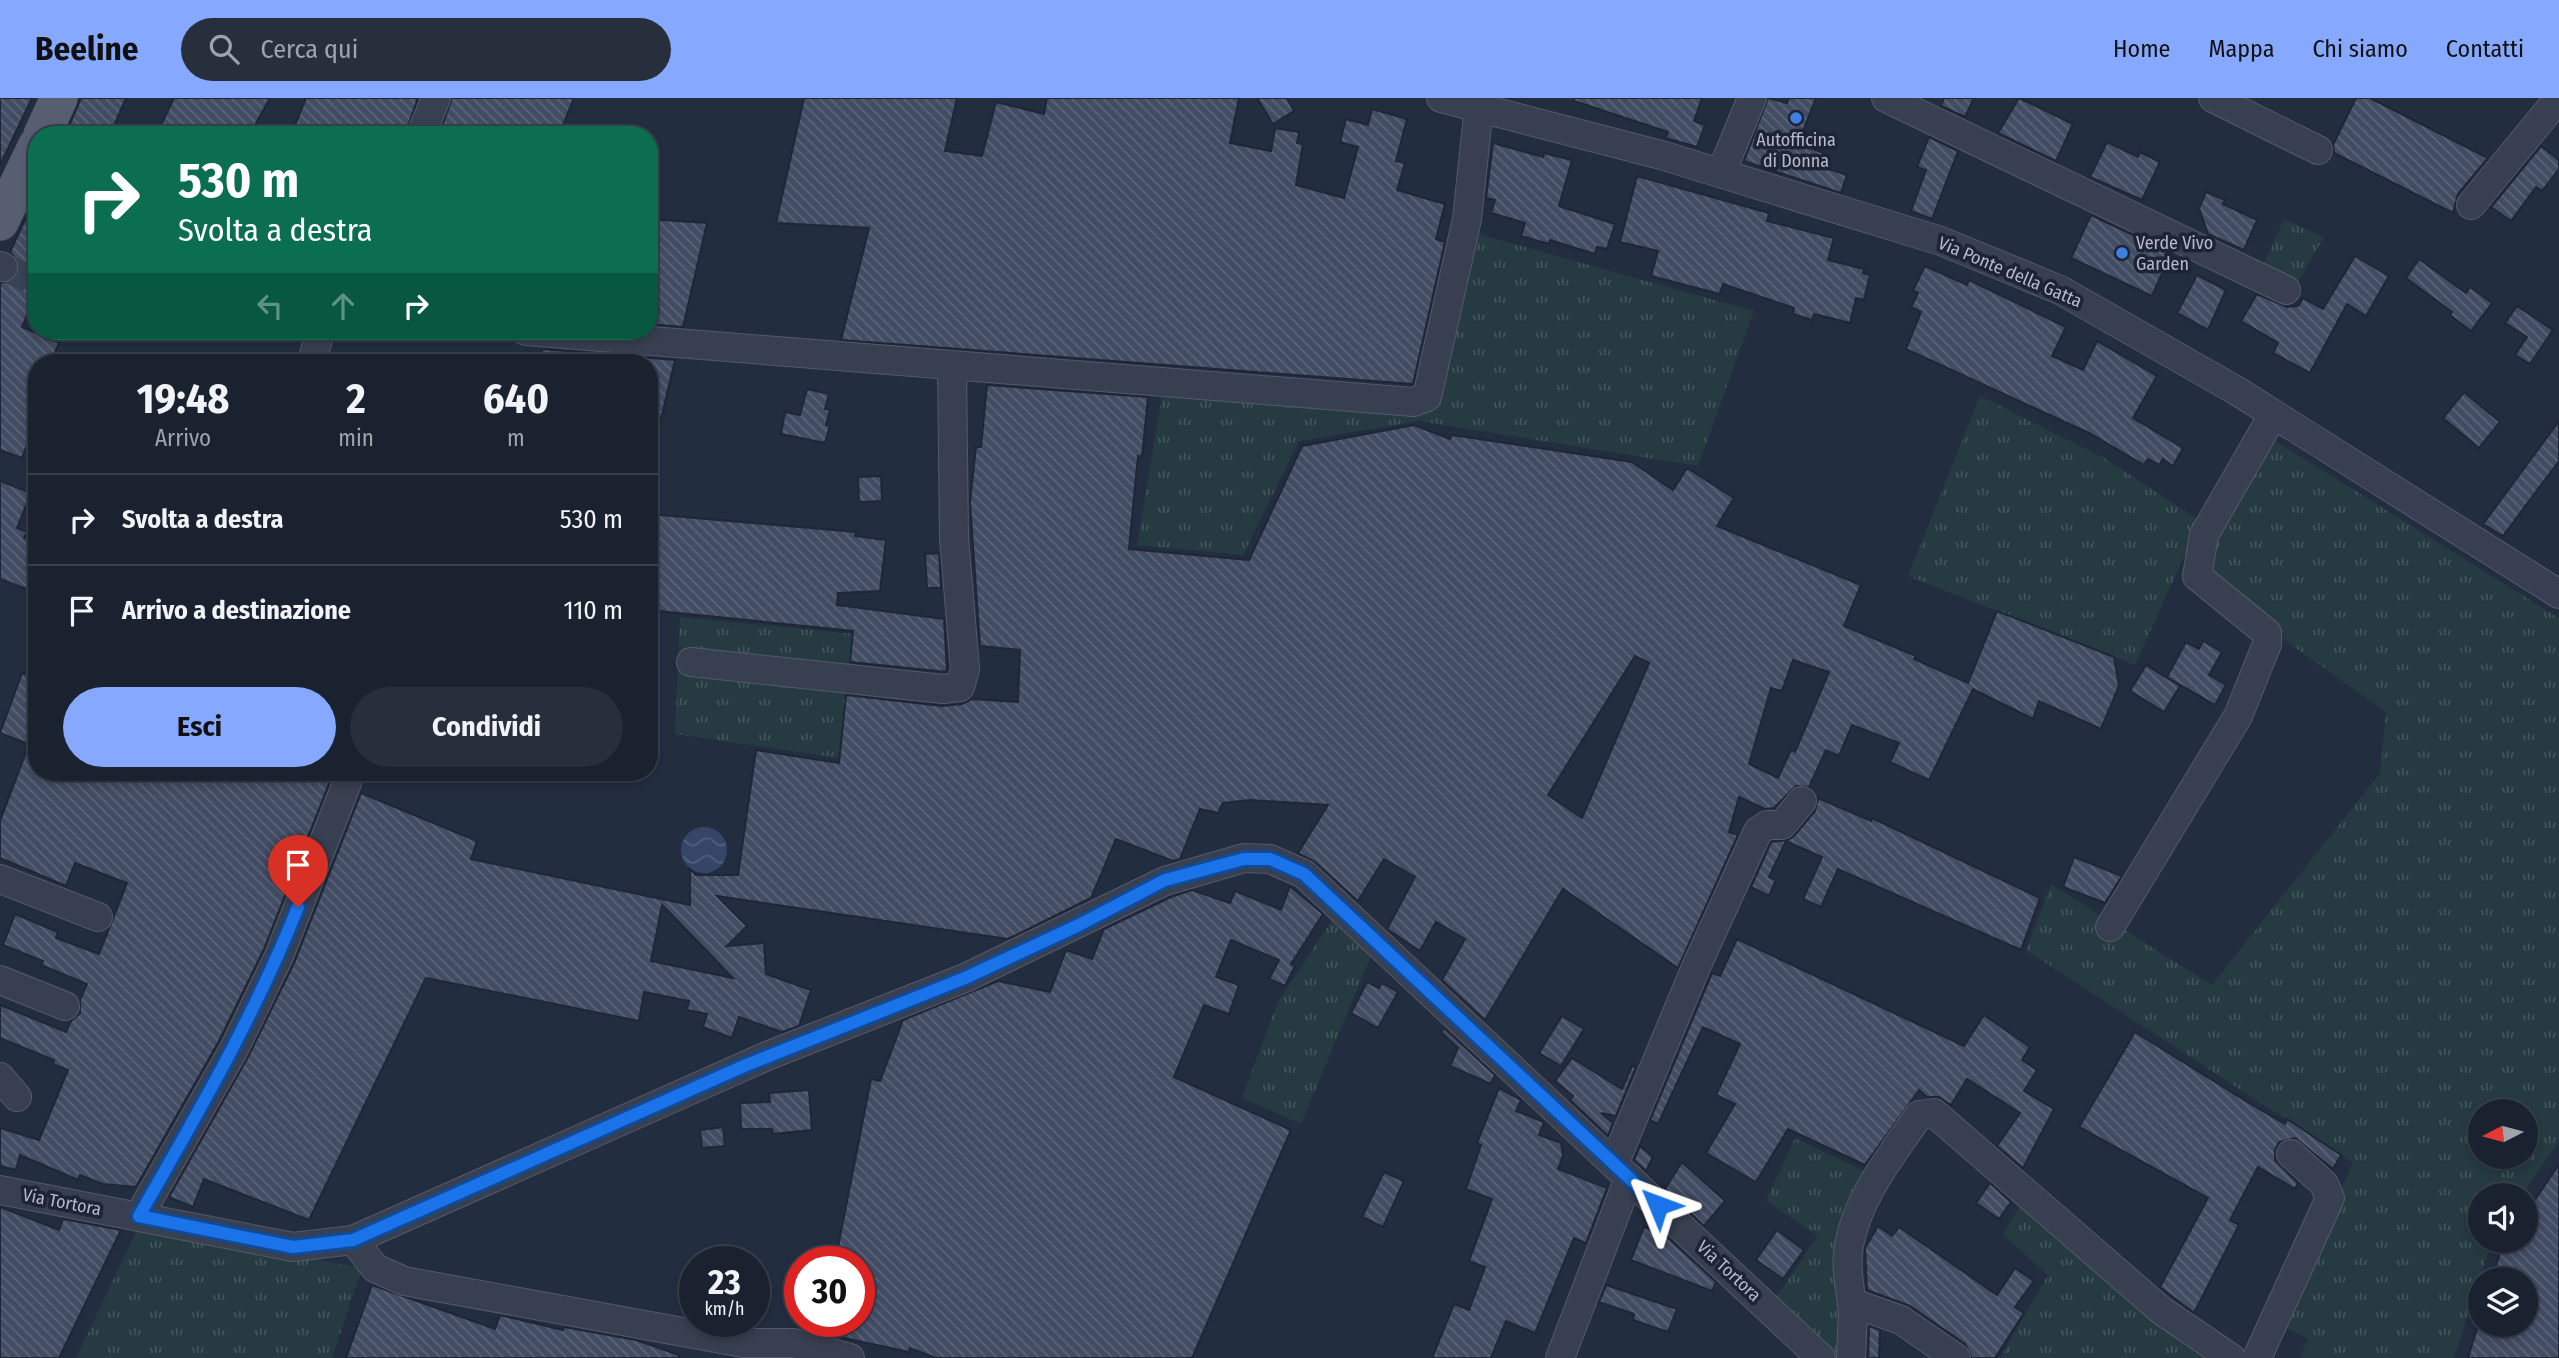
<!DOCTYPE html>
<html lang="it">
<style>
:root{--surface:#1a2230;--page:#272f3c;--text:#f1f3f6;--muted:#9fa4ab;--line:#383f4c;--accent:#86a8fe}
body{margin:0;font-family:"Fira Sans Condensed",sans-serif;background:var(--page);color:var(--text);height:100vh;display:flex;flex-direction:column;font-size:26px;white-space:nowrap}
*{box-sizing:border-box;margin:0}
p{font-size:23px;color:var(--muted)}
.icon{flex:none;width:38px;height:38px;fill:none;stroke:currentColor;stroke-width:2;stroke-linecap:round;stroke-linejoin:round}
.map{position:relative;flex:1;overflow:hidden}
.drawer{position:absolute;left:28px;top:256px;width:630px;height:427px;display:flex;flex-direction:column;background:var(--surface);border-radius:28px;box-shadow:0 4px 10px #0003,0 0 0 2px var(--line)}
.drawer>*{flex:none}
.top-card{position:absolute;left:28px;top:28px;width:630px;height:214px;border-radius:28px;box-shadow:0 4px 10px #0003,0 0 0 2px var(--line);background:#0b6e4f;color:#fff;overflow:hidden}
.needle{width:46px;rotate:264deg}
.tools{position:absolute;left:2468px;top:1001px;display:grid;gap:14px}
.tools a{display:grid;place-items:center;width:70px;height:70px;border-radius:50%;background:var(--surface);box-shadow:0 4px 10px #0003,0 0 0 2px var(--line);font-size:35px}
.speed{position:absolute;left:679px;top:1148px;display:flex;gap:14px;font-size:35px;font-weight:700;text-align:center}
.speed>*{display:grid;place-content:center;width:91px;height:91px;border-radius:50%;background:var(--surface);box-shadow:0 4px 10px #0003,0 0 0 2px var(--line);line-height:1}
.speed small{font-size:18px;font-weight:400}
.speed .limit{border:10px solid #d22;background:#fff;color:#111}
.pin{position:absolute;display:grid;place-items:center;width:60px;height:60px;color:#fff;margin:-72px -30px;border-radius:50% 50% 50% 0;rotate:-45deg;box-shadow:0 0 7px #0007}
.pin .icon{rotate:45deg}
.me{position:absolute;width:77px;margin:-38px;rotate:314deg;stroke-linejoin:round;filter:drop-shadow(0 0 5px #0008)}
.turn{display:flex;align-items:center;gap:24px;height:147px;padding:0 35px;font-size:32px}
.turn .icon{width:91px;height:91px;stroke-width:2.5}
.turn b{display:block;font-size:49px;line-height:60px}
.lanes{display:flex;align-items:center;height:66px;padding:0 35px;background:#0003;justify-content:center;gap:35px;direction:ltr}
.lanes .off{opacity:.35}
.eta{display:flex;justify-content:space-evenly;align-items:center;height:119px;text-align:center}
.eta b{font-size:42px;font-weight:700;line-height:49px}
.primary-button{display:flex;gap:14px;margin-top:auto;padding:14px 35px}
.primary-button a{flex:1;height:80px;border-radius:42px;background:var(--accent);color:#111;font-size:28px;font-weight:700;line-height:80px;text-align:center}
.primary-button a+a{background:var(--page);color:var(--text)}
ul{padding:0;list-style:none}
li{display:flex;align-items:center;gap:21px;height:91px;padding:0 35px;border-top:2px solid var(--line)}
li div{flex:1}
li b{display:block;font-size:26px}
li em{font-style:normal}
header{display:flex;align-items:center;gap:42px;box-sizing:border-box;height:98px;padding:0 35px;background:var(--accent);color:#111}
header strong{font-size:33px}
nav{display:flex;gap:38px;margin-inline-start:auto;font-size:24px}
.search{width:490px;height:63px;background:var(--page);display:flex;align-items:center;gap:18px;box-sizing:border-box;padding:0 24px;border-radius:38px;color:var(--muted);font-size:26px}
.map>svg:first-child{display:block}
.grass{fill:url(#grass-tufts);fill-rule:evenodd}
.water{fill:url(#water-waves)}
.building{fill:url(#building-back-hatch);stroke:#1f2637;stroke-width:2;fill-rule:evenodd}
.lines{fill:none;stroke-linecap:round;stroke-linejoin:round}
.minor-tunnel{stroke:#394255;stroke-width:28;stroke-dasharray:28 14;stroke-linecap:butt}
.minor-casing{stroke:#535a6b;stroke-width:30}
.major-casing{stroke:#414859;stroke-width:38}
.minor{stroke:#383f50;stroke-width:28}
.major{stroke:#565e70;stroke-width:37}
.route-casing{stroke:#114b97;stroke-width:18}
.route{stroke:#1a73e8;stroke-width:12}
.shop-dot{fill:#3f7fe0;stroke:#1d2435;stroke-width:2.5}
.labels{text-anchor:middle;stroke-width:7;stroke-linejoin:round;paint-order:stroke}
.poi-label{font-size:18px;fill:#b4bacb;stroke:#1d2435}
.street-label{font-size:18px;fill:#b4bacb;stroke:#1d2435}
</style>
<header>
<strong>Beeline</strong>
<div class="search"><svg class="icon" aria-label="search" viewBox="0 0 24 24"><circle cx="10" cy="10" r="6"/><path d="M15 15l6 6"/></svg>Cerca qui</div>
<nav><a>Home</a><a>Mappa</a><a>Chi siamo</a><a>Contatti</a></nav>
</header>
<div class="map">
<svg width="2559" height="1260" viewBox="0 0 2559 1260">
<defs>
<pattern id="grass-tufts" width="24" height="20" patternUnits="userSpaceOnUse" patternTransform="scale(1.75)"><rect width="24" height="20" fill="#253b41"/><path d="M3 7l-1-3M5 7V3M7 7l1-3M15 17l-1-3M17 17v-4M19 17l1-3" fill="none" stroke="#42555b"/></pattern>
<pattern id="water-waves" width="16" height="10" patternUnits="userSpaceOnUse" patternTransform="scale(1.75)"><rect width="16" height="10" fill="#364668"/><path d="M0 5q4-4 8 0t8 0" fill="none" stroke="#515f7c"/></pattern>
<pattern id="building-back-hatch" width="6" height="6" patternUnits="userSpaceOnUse" patternTransform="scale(1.75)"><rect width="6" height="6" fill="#424c63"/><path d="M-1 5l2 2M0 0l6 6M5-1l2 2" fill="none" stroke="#5b6478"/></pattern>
</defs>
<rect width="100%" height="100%" fill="#232d40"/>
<g class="grass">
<path d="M2284,121L2324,139L2296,188L2262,170Z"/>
<path d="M1471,134L1754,213L1698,368L1419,323L1299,343L1243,457L1137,447L1163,292L1419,311Z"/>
<path d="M1980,298L2106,361L2200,423L2135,567L1908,478Z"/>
<path d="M2266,337L2559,520V1043L2522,1097H2480V1143H2492L2454,1260H2300L2308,1241L2281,1227L2353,1065L2026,852L2051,786L2212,887L2380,675L2386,614L2290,546L2207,474L2205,451ZM2480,1013H2525V1059H2480Z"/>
<path d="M680,519L852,536L840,660L675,636Z"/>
<path d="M1334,819L1371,858L1301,1026L1242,1000L1277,906Z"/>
<path d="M1795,1040L1872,1077L1837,1260L1775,1201L1818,1138L1766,1103Z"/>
<path d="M2026,1097L2211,1260H2000L2048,1177L2003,1137Z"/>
<path d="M139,1128L362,1170L332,1260H76Z"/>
</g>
<circle class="water" cx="704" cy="752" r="23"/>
<g class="building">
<path d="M0,0H32L0,67Z"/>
<path d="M81,0H126L110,37H65Z"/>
<path d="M174,0H270L256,25L277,37H156Z"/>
<path d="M306,0H418L405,37H291Z"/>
<path d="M452,0H574L559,37H439Z"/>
<path d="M804,0H957L945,53L982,58L996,4L1044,16L1047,0H1239L1230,45L1271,53L1275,30L1299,34L1297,45L1303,46L1296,87L1344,100L1358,49L1340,44L1346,21L1368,27L1372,11L1407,21L1396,63L1405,65L1397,92L1445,106L1436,141L1445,144L1413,286L841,242L869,130L776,125Z"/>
<path d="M1257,0H1287L1294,13L1273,26Z"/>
<path d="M1574,0H1702L1694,23L1705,27L1697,49L1666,40L1668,34L1574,3Z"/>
<path d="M1768,0L1787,5L1789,0H1816L1798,46L1824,55L1820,68L1847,77L1841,95L1744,63Z"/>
<path d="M1944,0H1974L1965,19L1941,8Z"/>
<path d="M2019,0L2073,26L2056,63L1998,35Z"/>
<path d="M2356,0H2370L2488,60L2458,96L2453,115L2334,55L2333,47Z"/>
<path d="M1929,39L1958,53L1932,121L1911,113L1926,72L1917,69Z"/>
<path d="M2107,44L2138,59L2140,54L2160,64L2142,102L2090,79Z"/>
<path d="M1493,45L1543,59L1544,55L1572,62L1559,108L1615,126L1607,151L1597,149L1595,156L1550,142L1549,146L1521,138L1525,125L1491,115L1495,102L1486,100Z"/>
<path d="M2541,48L2559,62V71L2542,93L2536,89L2511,123L2491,109Z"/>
<path d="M1637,78L1769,115L1767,123L1834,140L1828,162L1864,171L1863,175L1870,177L1864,202L1856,200L1850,225L1814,216L1812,222L1793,216L1794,210L1723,186L1720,196L1651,178L1658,153L1620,144Z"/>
<path d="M2206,94L2225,102L2223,106L2257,122L2244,152L2208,136L2199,110Z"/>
<path d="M37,96V194L22,229L59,245L51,264H37V321L22,360L0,352V185L13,182L18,175L19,165L10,154Z"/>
<path d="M2091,117L2171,155L2152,198L2071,160Z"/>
<path d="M649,121L707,125L683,229L649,226Z"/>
<path d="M2355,158L2389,178L2366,218L2347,206L2310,275L2273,255L2278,245L2241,223L2257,196L2287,209L2298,208L2303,200L2323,211Z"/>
<path d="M2419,161L2466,195L2470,189L2492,205L2471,233L2450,217L2452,214L2406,180Z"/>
<path d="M1925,168L1967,187L1969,182L2066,229L2052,258L2083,272L2097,243L2157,278L2133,320L2183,350L2173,368L2163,361L2159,367L2148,361L2144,367L2089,335L1906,251L1921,214L1911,209L1918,195L1913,192Z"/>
<path d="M2197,177L2226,192L2208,232L2177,215Z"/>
<path d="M2517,208L2553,232L2530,266L2515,257L2527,239L2505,225Z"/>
<path d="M542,251L675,262L656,342L649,341V264H541Z"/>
<path d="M987,287L1148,299L1142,359L1138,358L1129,451L1249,462L1302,348L1414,327L1450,341L1452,337L1632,364L1673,392L1687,370L1734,400L1717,428L1861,487L1844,528L1916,558L1914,561L1968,585L1997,513L2114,559L2119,588L2101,631L2039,603L2033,621L1973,591L1929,682L1890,664L1899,645L1852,627L1839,658L1826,652L1809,689L1796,688L1774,710L1765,711L1739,699L1729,734L1738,737L1678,870L1563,791L1485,922L1442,882L1465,841L1436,824L1420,853L1387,831L1415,779L1384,761L1358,803L1315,764L1298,755L1328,707L1250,702L1223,705L1218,715L1200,711L1180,761L1173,763L1116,741L1091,800L1008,841L717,798L747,828L727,848L764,845L766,876L811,892L799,928L782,934L739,919L732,940L703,929L707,916L687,912L689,903L644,894L639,923L426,880L309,1122L204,1081L193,1109L169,1099L248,959L294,865L361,695L477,743L471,761L690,807V771L696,777H738L756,652L839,665L846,597L942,608L962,606L972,601L1018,604L1020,552L980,548L970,404L976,349H981ZM1635,558L1649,565L1582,720L1548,697ZM1793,562L1829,574L1795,654L1791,652L1778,680L1749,666L1771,590L1782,593ZM662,807L703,849L733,880L651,863Z"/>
<path d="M807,291L829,296L825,311L830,312L826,327L830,328L825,345L781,336L785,314L800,317Z"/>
<path d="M2464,294L2500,324L2479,350L2443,320Z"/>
<path d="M2559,323V363L2503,438L2483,426Z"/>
<path d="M881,378L882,403L859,404L858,379Z"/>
<path d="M0,383L31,395L17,430L27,434L24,440L37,444V495L0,481Z"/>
<path d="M649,416L856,434L855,438L886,442L880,493L838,495L837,507L944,521L947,574L850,564L853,533L649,512Z"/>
<path d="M939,455L941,490H927L925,456Z"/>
<path d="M2203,543L2222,554L2209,577L2226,587L2215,607L2167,579L2186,544L2199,551Z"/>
<path d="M2146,567L2180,588L2164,614L2130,593Z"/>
<path d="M22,575L37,580V674H320L332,678L264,851L219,943L136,1089L103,1086L80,1077L78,1082L20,1057L16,1072L0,1068V1030L39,1042L68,972L53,966L54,962L0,940V907L66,934L71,923L80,915V902L87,886L41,867L43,863L3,847L15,816L58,834L56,840L99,856L127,785L75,765L66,788L0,760V723L29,646L0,635Z"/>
<path d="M1818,700L1871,723L1872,720L2040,800L2021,852L1838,771L1821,809L1803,801L1822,759L1786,743L1769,779L1776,782L1769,798L1751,789L1771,744L1788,742L1794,738L1815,713Z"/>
<path d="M2074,759L2122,778L2105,805L2063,789Z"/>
<path d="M1290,788L1323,816L1291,866L1295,868L1285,888L1269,881L1279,862L1231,842L1216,879L1239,887L1229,916L1204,907L1174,979L1291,1032L1192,1260H936L910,1250L909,1254L821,1235L823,1223H859V1164H835L871,981L880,983L903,922L998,883L1050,894L1066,852L1092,861L1104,831L1171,799L1192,792L1230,805L1235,793L1281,812Z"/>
<path d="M1737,841L1964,948L1984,917L2030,949L2022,962L2037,972L2024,993L2054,1011L2023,1070L1997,1048L2020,1015L1967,981L1951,1007L1939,999H1927L1919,992L1865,1067L1788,1031L1756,1084L1706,1055L1735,1006L1716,997L1740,946L1703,929L1658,1026L1650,1022L1712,875L1720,878Z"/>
<path d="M1367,884L1379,890L1382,885L1398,894L1378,930L1351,915Z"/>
<path d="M1562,918L1584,931L1561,968L1539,955Z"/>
<path d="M1444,930L1495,977L1491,986L1450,968L1458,950L1441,934Z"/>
<path d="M2135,934L2244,1002L2285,1026L2287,1021L2341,1057L2333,1071L2295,1040L2279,1044L2275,1052V1062L2298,1085L2295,1091L2258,1069L2230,1122L2239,1127L2194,1215L2160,1189L2208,1100L2079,1029Z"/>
<path d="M1572,960L1622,991L1632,968L1636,969L1616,1018L1601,1015L1613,1025L1608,1038L1570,1002L1573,998L1555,983Z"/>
<path d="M1499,990L1521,1002L1516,1013L1544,1024L1539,1037L1561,1045L1563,1057L1558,1071L1607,1090L1586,1145L1574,1140L1535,1235L1506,1223L1491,1260H1432L1454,1206L1469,1212L1485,1169L1469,1163L1492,1101L1466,1091L1481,1047L1477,1045Z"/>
<path d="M809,992L812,1032L773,1036L772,1031H741L740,1005L770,1004L769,995Z"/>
<path d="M723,1029L725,1048L702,1050L700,1032Z"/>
<path d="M1640,1048L1653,1059L1646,1073L1634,1062Z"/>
<path d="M1682,1064L1725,1103L1704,1128L1665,1091Z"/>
<path d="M2559,1066V1260H2468L2478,1227H2525V1181H2492L2500,1155L2508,1143H2525V1117Z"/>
<path d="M1384,1074L1404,1083L1383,1129L1362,1119Z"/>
<path d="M1990,1085L2011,1104L1999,1121L1976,1105Z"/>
<path d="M0,1109L59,1132L63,1121L121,1132L59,1260H0Z"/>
<path d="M1878,1128L1892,1138L1899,1129L1997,1197L2015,1170L2034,1183L2015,1209L2024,1215L1995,1260H1972L1965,1246L1910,1208L1867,1192L1865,1150Z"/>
<path d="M1644,1129L1666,1138L1716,1184L1712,1193L1631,1162Z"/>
<path d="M1777,1132L1804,1152L1783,1181L1756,1162Z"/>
<path d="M372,1187L495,1231L500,1217L563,1232L564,1229L636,1242L679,1257V1260H346Z"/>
<path d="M1606,1187L1677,1211L1668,1234L1633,1222L1634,1216L1599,1204Z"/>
<path d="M1869,1228L1880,1232L1879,1260H1868Z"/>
</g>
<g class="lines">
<path class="minor-tunnel" d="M3,169L37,184"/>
<g class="minor-casing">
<g id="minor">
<path d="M1441,0L1661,57L1941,143L2060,192L2237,293L2559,496"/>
<path d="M1886,0L2286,192"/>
<path d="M2213,0L2318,52"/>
<path d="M421,37L436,0"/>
<path d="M1721,75L1752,0"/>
<path d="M2471,107L2559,0"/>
<path d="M0,168L3,169"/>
<path d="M526,233L1413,304L1427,299L1467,121L1479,8"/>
<path d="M312,264L320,233"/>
<path d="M691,564L943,591L960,589L965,571L954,440L952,268"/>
<path d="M0,781L98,819"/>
<path d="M2110,829L2238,618L2267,546V535L2197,478L2204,437L2273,317"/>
<path d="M0,882L65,908"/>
<path d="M0,979L17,999"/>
<path d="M1614,1066L1696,869L1758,733L1767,727H1782L1802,703"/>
<path d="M0,1092L293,1149L353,1142L767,958L965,880L1165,783L1244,760L1270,761L1304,776L1821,1260"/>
<path d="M139,1118L234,951L279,858L347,685"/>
<path d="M353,1142L375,1170L404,1183L743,1245H794L850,1260"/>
<path d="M1853,1213C1850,1191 1845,1168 1849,1147C1858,1098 1892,1057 1919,1017L1934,1015L2162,1213L2231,1260"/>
<path d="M1560,1260L1629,1080"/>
<path d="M1851,1260L1853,1213L1861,1208L1901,1222L1956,1260"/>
<path d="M2257,1260L2330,1100L2324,1086L2291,1056"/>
</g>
</g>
<g class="major-casing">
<g id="major">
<path d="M42,37L59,0"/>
<path d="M0,124L37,47"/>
</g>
</g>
<use href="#minor" class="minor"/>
<use href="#major" class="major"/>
</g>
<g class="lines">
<g class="route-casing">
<path id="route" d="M298,809C255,917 197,1017 139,1118L293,1149L353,1142L744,968L965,880L1079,827L1165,782L1244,761H1270L1304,776L1658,1107"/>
</g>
<use href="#route" class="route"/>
</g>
<g class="shop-dot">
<circle cx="1796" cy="20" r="7"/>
<circle cx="2122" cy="155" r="7"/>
</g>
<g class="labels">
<g class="poi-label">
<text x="1796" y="48">Autofficina<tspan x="1796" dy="21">di Donna</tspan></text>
<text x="2136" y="151" text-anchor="start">Verde Vivo<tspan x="2136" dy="21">Garden</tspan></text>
</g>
<g class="street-label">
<text transform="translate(2010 174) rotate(23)" y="6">Via Ponte della Gatta</text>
<text transform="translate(62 1104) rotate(11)" y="6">Via Tortora</text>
<text transform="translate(1729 1173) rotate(43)" y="6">Via Tortora</text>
</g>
</g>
</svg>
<div class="tools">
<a><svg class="needle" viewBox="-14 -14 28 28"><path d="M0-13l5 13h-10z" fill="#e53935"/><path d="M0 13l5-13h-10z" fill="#9fa4ab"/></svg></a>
<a><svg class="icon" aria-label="sound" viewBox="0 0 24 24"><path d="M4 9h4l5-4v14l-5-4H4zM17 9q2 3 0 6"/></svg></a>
<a><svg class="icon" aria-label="layers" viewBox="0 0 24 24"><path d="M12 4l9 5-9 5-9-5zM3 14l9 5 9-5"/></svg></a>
</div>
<div class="speed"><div>23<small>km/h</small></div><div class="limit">30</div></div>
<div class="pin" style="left:298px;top:809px;background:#d93025"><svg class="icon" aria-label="arrive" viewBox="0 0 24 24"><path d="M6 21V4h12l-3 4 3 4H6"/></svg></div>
<svg class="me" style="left:1658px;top:1107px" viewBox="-20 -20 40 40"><path d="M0-17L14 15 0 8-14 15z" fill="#1a73e8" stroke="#fff" stroke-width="4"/></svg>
<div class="top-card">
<div class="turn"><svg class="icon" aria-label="right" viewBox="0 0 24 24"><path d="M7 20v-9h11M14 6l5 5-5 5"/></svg><div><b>530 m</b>Svolta a destra</div></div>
<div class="lanes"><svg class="icon off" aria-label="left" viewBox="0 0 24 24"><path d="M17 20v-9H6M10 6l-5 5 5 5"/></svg><svg class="icon off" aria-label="ahead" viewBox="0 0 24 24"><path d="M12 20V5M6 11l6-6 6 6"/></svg><svg class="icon" aria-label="right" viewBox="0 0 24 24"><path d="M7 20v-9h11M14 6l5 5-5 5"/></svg></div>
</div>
<section class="drawer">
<div class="eta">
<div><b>19:48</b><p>Arrivo</p></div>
<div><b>2</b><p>min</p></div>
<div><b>640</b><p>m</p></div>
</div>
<ul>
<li><svg class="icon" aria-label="right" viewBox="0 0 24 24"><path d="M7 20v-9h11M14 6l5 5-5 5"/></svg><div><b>Svolta a destra</b></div><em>530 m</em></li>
<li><svg class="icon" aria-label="arrive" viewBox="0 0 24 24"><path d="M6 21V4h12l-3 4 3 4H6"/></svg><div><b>Arrivo a destinazione</b></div><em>110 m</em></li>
</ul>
<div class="primary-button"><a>Esci</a><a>Condividi</a></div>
</section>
</div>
